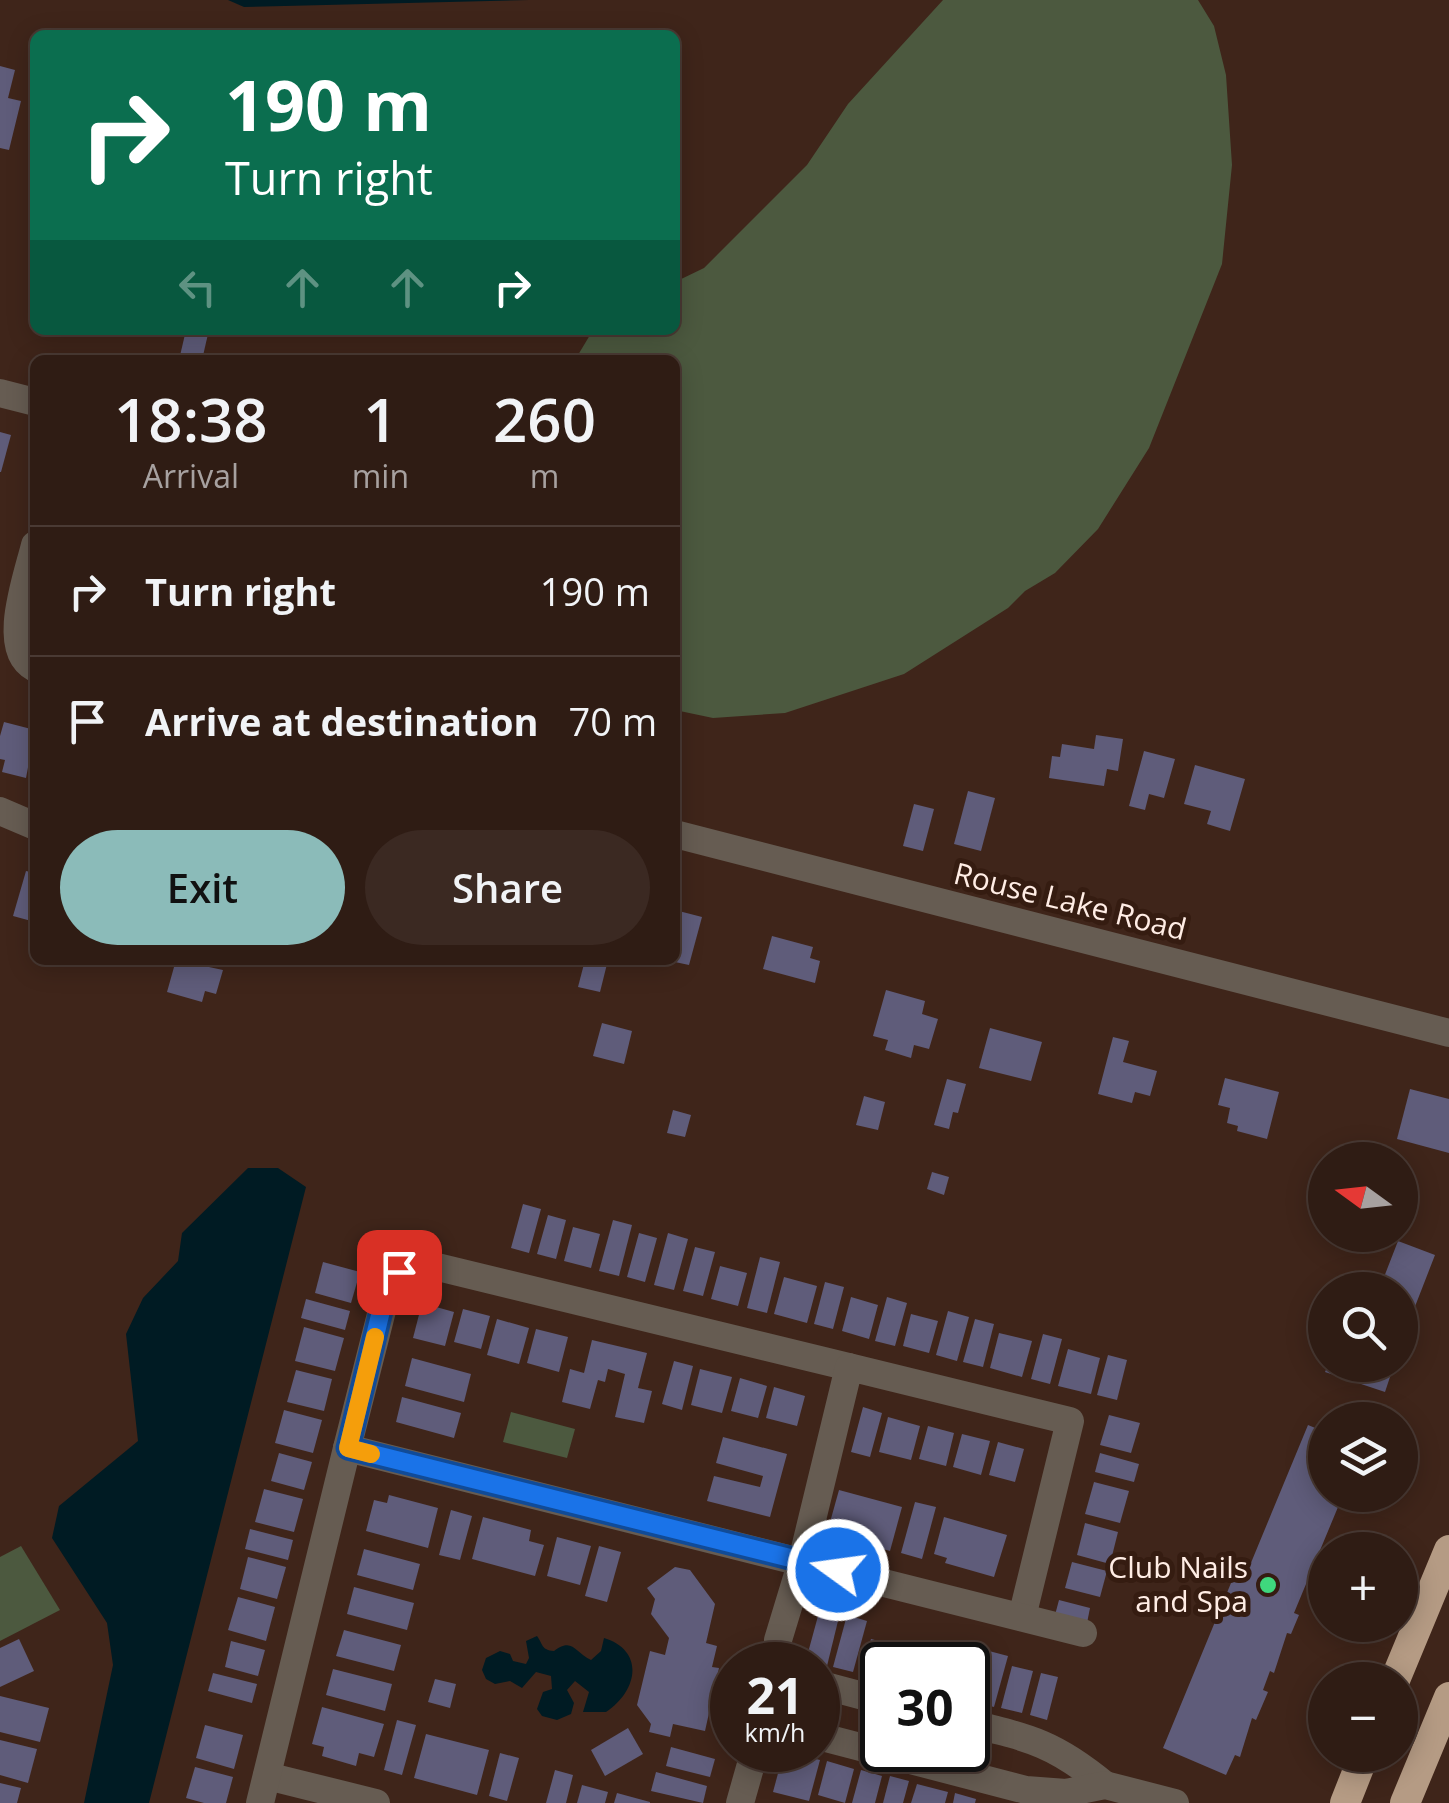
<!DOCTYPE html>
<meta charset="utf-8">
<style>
:root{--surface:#2f1c14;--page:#3b2922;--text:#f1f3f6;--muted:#a7a1a0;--line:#4a3a34;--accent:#8bbbb9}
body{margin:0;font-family:"Open Sans",sans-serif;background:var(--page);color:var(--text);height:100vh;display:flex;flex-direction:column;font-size:38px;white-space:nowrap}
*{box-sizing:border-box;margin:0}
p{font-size:32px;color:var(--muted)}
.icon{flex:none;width:55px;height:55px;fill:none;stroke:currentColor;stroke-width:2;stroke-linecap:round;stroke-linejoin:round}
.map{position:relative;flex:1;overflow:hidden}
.sheet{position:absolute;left:30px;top:355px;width:650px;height:610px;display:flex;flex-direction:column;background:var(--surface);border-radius:15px;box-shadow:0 5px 25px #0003,0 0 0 2px var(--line)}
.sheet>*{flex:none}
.banner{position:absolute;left:30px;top:30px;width:650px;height:305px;border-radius:15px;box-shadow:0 5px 25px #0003,0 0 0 2px var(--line);background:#0b6e4f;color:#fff;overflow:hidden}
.needle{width:65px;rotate:285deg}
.fabs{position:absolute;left:1308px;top:1142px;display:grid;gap:20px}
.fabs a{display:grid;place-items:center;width:110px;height:110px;border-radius:50%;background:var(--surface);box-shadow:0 5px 25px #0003,0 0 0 2px var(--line);font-size:50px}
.speed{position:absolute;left:710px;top:1642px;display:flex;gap:20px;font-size:50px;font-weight:700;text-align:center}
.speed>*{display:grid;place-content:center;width:130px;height:130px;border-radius:50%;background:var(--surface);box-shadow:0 5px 25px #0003,0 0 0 2px var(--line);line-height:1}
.speed small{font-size:25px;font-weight:400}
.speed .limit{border:5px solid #111;border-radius:15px;background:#fff;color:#111}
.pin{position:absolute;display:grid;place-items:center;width:85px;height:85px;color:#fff;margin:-42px;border-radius:20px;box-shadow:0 5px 15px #0006}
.me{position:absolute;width:110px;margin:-55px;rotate:284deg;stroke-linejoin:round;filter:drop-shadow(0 0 8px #0008)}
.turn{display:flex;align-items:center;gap:35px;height:210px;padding:0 30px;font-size:45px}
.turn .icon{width:130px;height:130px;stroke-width:2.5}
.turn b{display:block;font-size:70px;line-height:85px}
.lanes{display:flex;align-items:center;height:95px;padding:0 30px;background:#0003;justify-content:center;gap:50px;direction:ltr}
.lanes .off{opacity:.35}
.eta{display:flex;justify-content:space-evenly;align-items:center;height:170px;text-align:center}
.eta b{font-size:60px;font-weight:600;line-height:70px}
.primary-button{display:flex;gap:20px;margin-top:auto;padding:20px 30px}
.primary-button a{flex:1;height:115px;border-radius:60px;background:var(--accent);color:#111;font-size:40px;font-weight:600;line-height:115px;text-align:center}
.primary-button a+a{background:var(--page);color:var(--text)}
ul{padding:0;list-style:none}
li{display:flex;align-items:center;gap:30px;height:130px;padding:0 30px;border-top:2px solid var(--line)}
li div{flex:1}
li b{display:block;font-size:38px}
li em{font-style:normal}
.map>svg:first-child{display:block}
.green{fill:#4c593f}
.water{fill:#001b23}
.building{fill:#5f5c7a}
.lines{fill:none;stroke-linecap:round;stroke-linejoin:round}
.minor{stroke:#665c52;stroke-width:28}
.highway{stroke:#b59b84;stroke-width:30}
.route-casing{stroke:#114b97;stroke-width:25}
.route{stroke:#1a73e8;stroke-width:18}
.slow{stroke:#f59e0b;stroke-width:18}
.poi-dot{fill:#3fd77d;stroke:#351c11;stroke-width:4}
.labels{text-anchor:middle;stroke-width:10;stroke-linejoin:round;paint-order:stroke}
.street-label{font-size:30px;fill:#ffede5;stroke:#351c11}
.poi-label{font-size:30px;fill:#ffede5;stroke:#351c11;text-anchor:end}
</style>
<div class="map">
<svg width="1449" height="1803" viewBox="0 0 1449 1803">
<rect width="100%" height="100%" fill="#3f251a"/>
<g class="green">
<path d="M943,0H1198L1214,26L1226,75L1232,165L1222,264L1149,448L1098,529L1055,573L1025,591L1008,608L904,674L785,713L713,718L675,710V360H575L593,330H675V282L704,268L807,165L848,104Z"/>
<path d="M511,1412L575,1429L567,1458L503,1442Z"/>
<path d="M21,1546L60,1610L0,1641V1557Z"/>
</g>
<g class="water">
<path d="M228,0H529L244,7Z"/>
<path d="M248,1168H278L306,1187L149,1803H84L113,1665L107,1623L52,1538L59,1506L138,1441L126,1334L143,1298L178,1261L182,1233Z"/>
<path d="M537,1636C543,1644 541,1650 554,1651C573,1637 574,1652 591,1660L601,1651L604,1638C646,1651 637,1692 606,1712H583L589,1692L575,1681L567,1690L574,1703L571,1714L557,1720L542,1716L537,1709L543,1692L552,1689L551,1676L536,1672L522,1688L510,1681L495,1684L486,1679L482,1670L486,1658L500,1651L510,1654L513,1661L526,1664L529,1658L526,1641Z"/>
</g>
<g class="building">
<path d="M0,66L15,70L8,98L21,101L9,150L0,148Z"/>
<path d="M186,330L208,334L202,360H179Z"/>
<path d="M0,432L11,435L1,472H0Z"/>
<path d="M4,722L35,730L26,778L2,772L5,760L0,759V736Z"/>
<path d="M1096,735L1123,739L1118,771L1107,769L1104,786L1049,778L1052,756L1060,757L1062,744L1094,749Z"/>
<path d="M1144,751L1175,759L1164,798L1149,794L1145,810L1129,806Z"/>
<path d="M1195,765L1245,779L1230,831L1207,824L1211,811L1184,804Z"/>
<path d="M968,791L995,798L981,851L954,844Z"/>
<path d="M914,804L934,809L923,851L903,846Z"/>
<path d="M26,871L35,873V922L13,916Z"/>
<path d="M675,910L702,917L689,965L675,962Z"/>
<path d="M772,936L813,947L810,958L820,961L815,983L763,969Z"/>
<path d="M176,960L223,970L216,994L205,991L202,1002L167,992Z"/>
<path d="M585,960H608L600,992L578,987Z"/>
<path d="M886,990L925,1001L922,1014L938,1019L929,1049L914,1045L911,1058L885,1050L888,1040L873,1036Z"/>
<path d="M602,1023L632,1031L624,1064L593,1056Z"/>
<path d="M990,1028L1042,1042L1031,1081L979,1068Z"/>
<path d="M1113,1037L1129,1041L1123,1062L1157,1071L1150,1096L1135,1092L1132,1103L1098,1094Z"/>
<path d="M1225,1078L1279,1092L1267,1139L1237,1131L1238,1126L1227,1123L1230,1108L1218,1105Z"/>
<path d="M947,1079L966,1084L958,1113L953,1112L949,1129L934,1125Z"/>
<path d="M1410,1089L1449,1099V1153L1397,1139Z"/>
<path d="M864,1096L885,1102L878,1130L856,1125Z"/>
<path d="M673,1110L691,1115L685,1137L667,1133Z"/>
<path d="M932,1172L949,1177L944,1195L927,1189Z"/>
<path d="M523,1204L541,1209L529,1253L511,1248Z"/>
<path d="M548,1215L566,1220L556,1259L537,1254Z"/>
<path d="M613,1220L632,1225L619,1276L599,1271Z"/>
<path d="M573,1227L600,1234L591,1268L564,1261Z"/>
<path d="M639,1233L657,1238L645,1282L627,1277Z"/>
<path d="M668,1233L688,1239L674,1290L654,1285Z"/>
<path d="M1398,1241L1435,1255L1409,1322L1400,1319V1290H1379Z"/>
<path d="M695,1247L715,1252L703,1296L683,1291Z"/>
<path d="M760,1257L780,1262L767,1313L747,1308Z"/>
<path d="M323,1262L360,1272L351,1303L315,1293Z"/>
<path d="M720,1266L747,1273L738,1306L711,1299Z"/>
<path d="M784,1277L817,1286L807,1323L774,1314Z"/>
<path d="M825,1282L844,1287L833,1329L814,1324Z"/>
<path d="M851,1297L878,1305L869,1339L842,1331Z"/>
<path d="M887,1297L907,1303L895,1346L875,1341Z"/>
<path d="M306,1299L350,1311L345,1330L301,1318Z"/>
<path d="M422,1303L454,1312L445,1346L413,1338Z"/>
<path d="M463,1309L490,1316L481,1349L454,1342Z"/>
<path d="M948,1311L969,1317L957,1361L936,1355Z"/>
<path d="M911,1314L938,1321L929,1353L903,1346Z"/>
<path d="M497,1319L529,1328L519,1364L487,1355Z"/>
<path d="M975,1319L994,1324L983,1367L963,1362Z"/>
<path d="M304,1327L344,1338L335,1371L295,1361Z"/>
<path d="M536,1329L568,1337L559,1372L527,1363Z"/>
<path d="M999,1333L1032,1341L1022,1377L990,1368Z"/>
<path d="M1043,1334L1062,1339L1050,1384L1031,1379Z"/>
<path d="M592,1340L647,1353L638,1388L652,1391L644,1423L615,1417L625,1374L608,1369L605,1382L598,1380L590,1409L562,1402L570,1369L584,1373Z"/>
<path d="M1068,1349L1100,1358L1091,1394L1058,1386Z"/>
<path d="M1108,1355L1127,1360L1117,1400L1097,1395Z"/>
<path d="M412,1358L471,1374L464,1402L405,1386Z"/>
<path d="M674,1361L693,1366L682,1410L662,1404Z"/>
<path d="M1328,1365H1394L1385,1392L1325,1372Z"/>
<path d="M700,1369L732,1377L722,1413L691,1405Z"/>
<path d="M296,1370L332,1379L324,1411L287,1402Z"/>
<path d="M740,1378L767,1386L758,1418L731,1411Z"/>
<path d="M774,1387L805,1396L797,1426L766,1418Z"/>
<path d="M402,1397L461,1413L454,1438L396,1422Z"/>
<path d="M863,1407L882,1413L870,1457L851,1452Z"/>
<path d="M284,1410L322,1420L313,1453L275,1443Z"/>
<path d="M1109,1415L1140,1423L1131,1453L1100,1445Z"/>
<path d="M888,1417L920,1426L911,1460L879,1452Z"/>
<path d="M1308,1425L1325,1432V1495H1343L1294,1613L1299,1615L1291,1634L1287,1633L1274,1673L1270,1671L1263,1690L1268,1692L1256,1720L1252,1718L1240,1757L1235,1755L1226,1775L1163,1748L1238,1566L1248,1570Z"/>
<path d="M928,1426L954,1433L946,1466L919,1459Z"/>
<path d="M962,1434L990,1441L981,1475L953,1467Z"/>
<path d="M723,1437L787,1454L770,1517L707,1501L714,1476L760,1487L763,1476L716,1463Z"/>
<path d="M998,1442L1024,1449L1015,1482L989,1475Z"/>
<path d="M279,1453L312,1462L304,1490L271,1481Z"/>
<path d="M1100,1453L1139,1464L1134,1482L1095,1472Z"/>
<path d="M1094,1482L1129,1491L1120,1523L1085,1514Z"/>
<path d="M264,1489L303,1499L294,1532L255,1522Z"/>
<path d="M839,1490L902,1507L890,1551L827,1533Z"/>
<path d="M389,1495L438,1508L428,1548L366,1531L374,1500L387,1503Z"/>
<path d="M915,1502L936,1507L922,1559L901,1553Z"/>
<path d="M451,1510L472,1516L460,1560L439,1555Z"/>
<path d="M483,1517L531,1530L529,1541L544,1545L535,1576L472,1559Z"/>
<path d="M944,1517L1007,1535L994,1577L945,1563L947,1558L934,1554Z"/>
<path d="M1085,1523L1118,1532L1110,1564L1077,1555Z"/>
<path d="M250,1529L293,1540L288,1560L245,1549Z"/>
<path d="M557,1537L591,1546L580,1585L547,1576Z"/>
<path d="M599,1546L621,1552L607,1602L585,1596Z"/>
<path d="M364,1549L420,1564L413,1590L357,1575Z"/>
<path d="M248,1557L286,1567L277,1599L240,1589Z"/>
<path d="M1072,1562L1107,1571L1100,1597L1065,1588Z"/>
<path d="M675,1567L690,1570L715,1604L706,1643L717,1646L712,1667L719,1668L705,1731L673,1724L670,1737L649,1732L651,1724L637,1705L650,1651L665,1655L669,1638L651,1614L655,1599L647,1588Z"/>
<path d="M354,1587L414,1603L407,1630L347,1614Z"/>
<path d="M238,1597L275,1607L266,1641L228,1630Z"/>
<path d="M1059,1600L1090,1608L1087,1623L1055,1615Z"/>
<path d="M847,1615L867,1621L853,1672L833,1667Z"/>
<path d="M818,1616L838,1621L827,1666L806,1660Z"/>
<path d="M344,1630L401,1645L394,1671L336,1656Z"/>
<path d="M19,1639L34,1671L0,1687V1648Z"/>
<path d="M871,1639L898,1646L893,1665H882V1679L862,1674Z"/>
<path d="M231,1641L265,1650L258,1676L225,1667Z"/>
<path d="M908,1643L942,1652L938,1665H902Z"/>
<path d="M989,1651L1008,1656L994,1707L975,1702Z"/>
<path d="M948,1658L975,1666L969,1691L968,1665H946Z"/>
<path d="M1012,1666L1033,1671L1022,1713L1001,1708Z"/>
<path d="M333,1669L392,1684L385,1711L326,1695Z"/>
<path d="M213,1673L257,1684L252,1703L208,1691Z"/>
<path d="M1041,1673L1058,1677L1047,1720L1030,1715Z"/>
<path d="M435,1679L456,1684L450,1708L428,1702Z"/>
<path d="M0,1696L49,1708L40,1742L0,1732Z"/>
<path d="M322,1707L384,1724L374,1757L359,1753L356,1766L322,1756L324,1747L312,1744Z"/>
<path d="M397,1720L416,1725L402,1775L384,1770Z"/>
<path d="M205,1725L243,1735L234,1769L196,1758Z"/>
<path d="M628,1728L643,1754L605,1776L591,1750Z"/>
<path d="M426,1734L489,1750L477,1795L414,1778Z"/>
<path d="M0,1740L37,1749L28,1783L0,1775Z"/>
<path d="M671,1747L715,1759L710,1777L666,1766Z"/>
<path d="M784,1751L820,1760L809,1801L773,1792Z"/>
<path d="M500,1753L519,1758L507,1801L489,1796Z"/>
<path d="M827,1761L854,1769L845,1803L818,1795Z"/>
<path d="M195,1767L233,1777L226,1803H204L186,1798Z"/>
<path d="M555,1770L573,1775L566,1803H546Z"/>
<path d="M861,1770L882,1776L875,1803H852Z"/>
<path d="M656,1772L707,1786L703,1803L651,1791Z"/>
<path d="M890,1776L909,1781L903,1803H883Z"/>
<path d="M0,1783L21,1788L17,1803H0Z"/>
<path d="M917,1784L948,1792L945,1803H911Z"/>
<path d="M582,1785L608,1792L605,1803H577Z"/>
<path d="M617,1793L650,1802V1803H614Z"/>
<path d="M955,1793L976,1799L975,1803H953Z"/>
</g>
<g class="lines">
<g class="minor">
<path d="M0,393L35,402"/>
<path d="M35,545C27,578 0,650 35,668"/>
<path d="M0,811L35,826"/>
<path d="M675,834L1449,1033"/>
<path d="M347,1448L389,1283L399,1272L417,1262L849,1367"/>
<path d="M779,1665L778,1640L802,1561L849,1367L1070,1421L1022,1617"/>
<path d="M818,1684L882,1701"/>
<path d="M968,1723C1030,1738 1054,1743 1105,1785"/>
<path d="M818,1736L1026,1790L1066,1793L1105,1785L1175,1803"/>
<path d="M267,1776L376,1803"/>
<path d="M260,1803L347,1448L1083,1633"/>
<path d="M740,1803L755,1750"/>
</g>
<g class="highway">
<path d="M1395,1680L1449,1550"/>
<path d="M1345,1803L1364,1755"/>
<path d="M1405,1803L1449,1697"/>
</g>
</g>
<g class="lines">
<g class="route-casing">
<path id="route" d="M399,1272L388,1282L348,1448L838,1570"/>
</g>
<use href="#route" class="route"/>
<path class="slow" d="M371,1454L348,1448L375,1337"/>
</g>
<circle class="poi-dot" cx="1268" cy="1585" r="10"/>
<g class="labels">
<g class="street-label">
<text transform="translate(1070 902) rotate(14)" y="10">Rouse Lake Road</text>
</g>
<g class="poi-label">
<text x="1248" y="1578">Club Nails<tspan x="1248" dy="34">and Spa</tspan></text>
</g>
</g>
</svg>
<div class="fabs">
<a><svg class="needle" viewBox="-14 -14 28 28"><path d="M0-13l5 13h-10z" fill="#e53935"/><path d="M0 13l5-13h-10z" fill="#a7a1a0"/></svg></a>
<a><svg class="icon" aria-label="search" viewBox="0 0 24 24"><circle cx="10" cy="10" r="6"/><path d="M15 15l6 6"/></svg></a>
<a><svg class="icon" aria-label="layers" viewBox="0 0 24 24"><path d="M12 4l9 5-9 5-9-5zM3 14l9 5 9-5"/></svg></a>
<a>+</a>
<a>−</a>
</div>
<div class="speed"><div>21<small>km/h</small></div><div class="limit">30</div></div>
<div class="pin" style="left:399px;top:1272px;background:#d93025"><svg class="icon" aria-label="arrive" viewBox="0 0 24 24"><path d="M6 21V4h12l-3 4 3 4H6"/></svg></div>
<svg class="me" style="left:838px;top:1570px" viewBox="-20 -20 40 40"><circle r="17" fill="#1a73e8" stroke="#fff" stroke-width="3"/><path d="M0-11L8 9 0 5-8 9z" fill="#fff"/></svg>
<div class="banner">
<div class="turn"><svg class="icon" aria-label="right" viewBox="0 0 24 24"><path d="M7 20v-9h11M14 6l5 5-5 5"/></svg><div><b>190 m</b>Turn right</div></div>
<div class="lanes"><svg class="icon off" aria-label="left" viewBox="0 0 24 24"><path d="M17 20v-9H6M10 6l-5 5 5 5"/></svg><svg class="icon off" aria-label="ahead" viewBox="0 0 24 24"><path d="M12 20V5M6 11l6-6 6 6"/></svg><svg class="icon off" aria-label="ahead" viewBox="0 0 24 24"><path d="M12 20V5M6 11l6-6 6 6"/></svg><svg class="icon" aria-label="right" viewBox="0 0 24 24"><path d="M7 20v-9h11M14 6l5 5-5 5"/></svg></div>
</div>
<section class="sheet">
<div class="eta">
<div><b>18:38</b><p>Arrival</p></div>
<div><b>1</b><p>min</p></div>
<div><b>260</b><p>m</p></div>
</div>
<ul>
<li><svg class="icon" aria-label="right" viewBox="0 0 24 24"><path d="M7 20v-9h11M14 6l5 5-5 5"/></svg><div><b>Turn right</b></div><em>190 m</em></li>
<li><svg class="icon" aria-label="arrive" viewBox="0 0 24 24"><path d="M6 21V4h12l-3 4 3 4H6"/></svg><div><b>Arrive at destination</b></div><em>70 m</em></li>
</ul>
<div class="primary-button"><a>Exit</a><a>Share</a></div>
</section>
</div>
